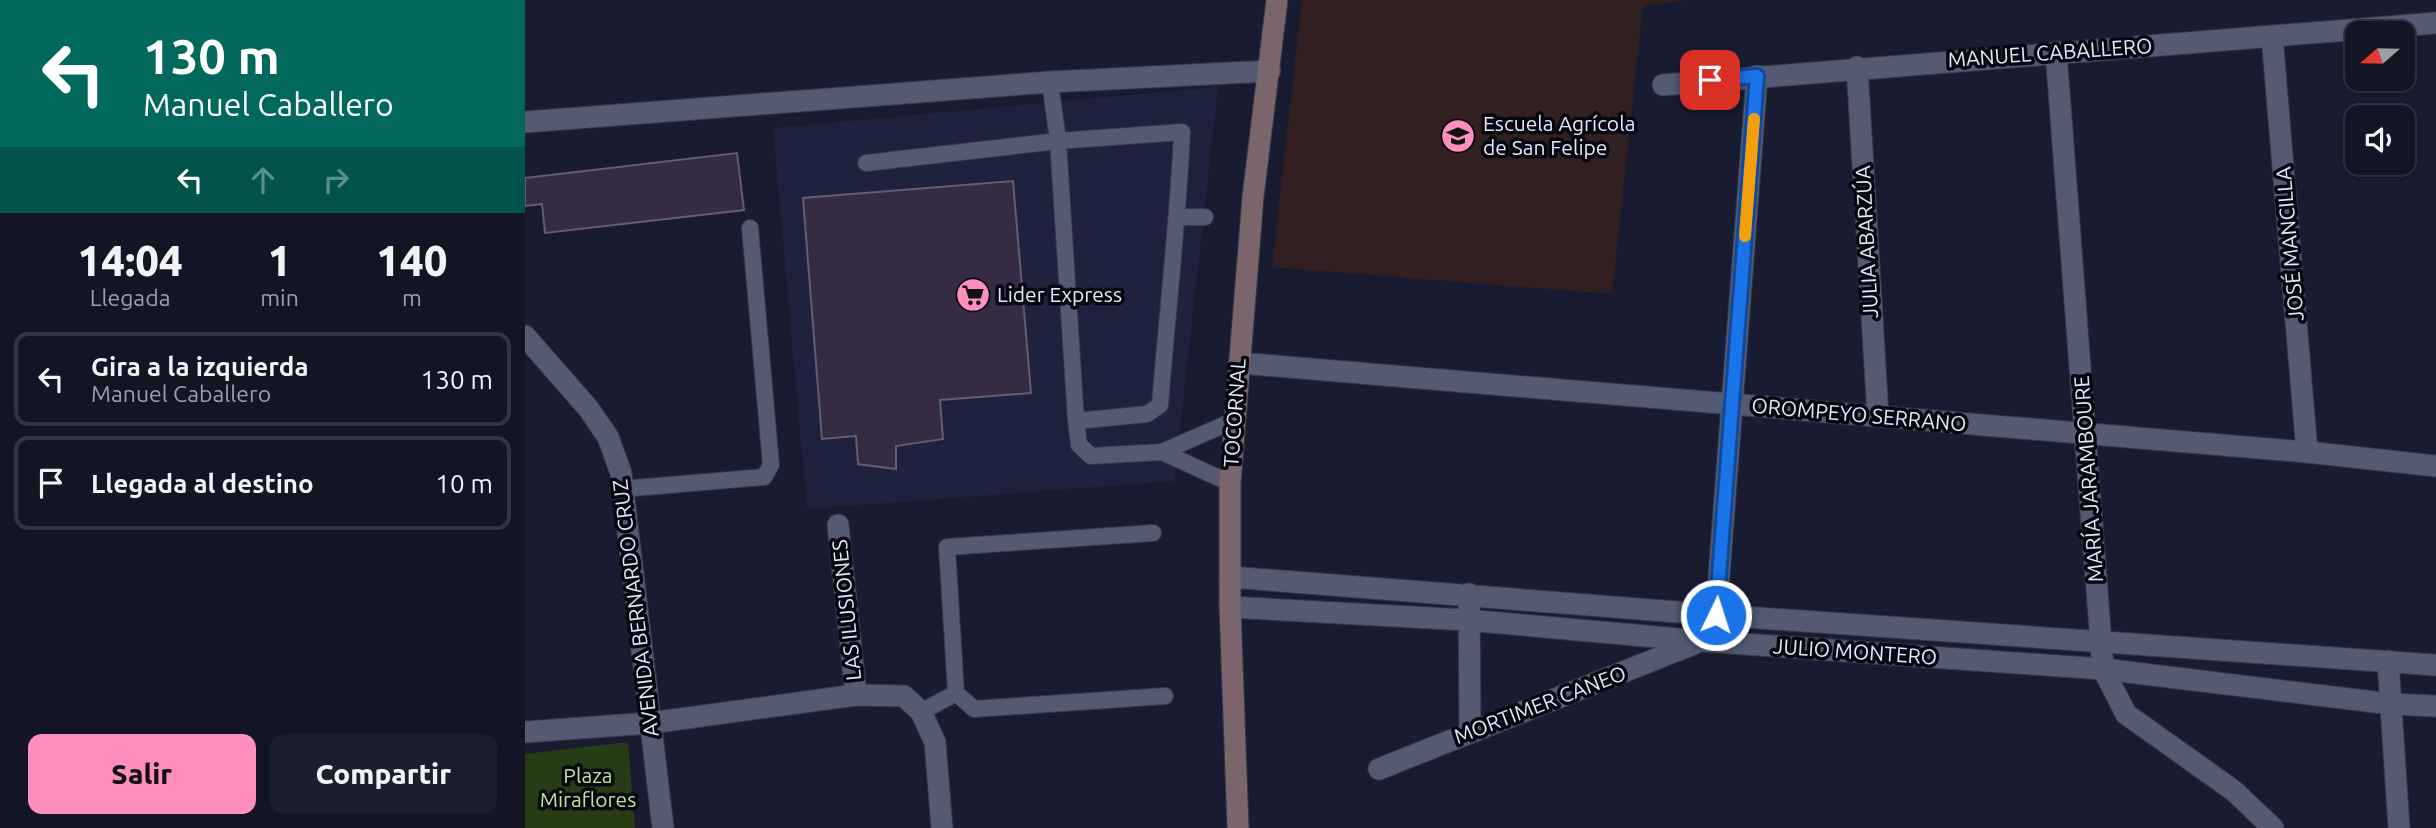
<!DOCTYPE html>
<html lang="es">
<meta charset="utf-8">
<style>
:root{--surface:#131525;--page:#1c1e2d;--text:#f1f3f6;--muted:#9d9fa7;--line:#323442;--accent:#fe8ebe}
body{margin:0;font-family:Ubuntu,sans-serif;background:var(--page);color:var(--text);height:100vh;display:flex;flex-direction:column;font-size:26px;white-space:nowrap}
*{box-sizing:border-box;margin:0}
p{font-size:23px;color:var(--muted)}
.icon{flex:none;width:38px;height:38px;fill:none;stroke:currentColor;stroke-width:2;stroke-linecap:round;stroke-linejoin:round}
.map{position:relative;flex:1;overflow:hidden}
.panel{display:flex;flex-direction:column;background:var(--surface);width:525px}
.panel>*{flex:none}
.guide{background:#00695c;color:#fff;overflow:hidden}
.needle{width:46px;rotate:250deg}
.buttons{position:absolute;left:1820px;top:21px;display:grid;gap:14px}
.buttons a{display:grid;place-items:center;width:70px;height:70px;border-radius:14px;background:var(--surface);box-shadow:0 2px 5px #0004,0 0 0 2px var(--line);font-size:35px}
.pin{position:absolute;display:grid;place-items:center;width:60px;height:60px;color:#fff;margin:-30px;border-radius:14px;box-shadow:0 4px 10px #0006}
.me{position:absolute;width:77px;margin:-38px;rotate:4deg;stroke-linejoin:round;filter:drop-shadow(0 0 5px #0008)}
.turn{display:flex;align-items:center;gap:24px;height:147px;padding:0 28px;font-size:32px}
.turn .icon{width:91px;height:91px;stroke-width:2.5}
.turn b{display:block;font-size:49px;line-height:60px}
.lanes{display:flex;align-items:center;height:66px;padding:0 28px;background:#0003;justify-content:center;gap:35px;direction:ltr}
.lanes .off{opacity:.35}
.eta{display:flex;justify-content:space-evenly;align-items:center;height:119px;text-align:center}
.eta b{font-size:42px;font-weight:800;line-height:49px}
.button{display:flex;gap:14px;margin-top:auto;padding:14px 28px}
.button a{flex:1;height:80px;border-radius:14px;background:var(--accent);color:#111;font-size:28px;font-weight:800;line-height:80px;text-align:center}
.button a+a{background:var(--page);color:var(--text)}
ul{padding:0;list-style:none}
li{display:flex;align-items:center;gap:21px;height:94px;margin:0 14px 10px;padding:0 14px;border:4px solid var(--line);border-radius:14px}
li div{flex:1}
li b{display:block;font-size:26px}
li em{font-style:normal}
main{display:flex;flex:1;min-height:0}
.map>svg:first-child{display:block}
.built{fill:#1f223e}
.education{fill:#321f22}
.green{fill:#253c14}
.building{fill:#352c43;stroke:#645b74;stroke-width:2}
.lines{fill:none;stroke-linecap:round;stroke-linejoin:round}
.service-casing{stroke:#36384a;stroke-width:18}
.minor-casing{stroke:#36384a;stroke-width:23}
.tertiary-casing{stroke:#36384a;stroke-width:23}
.secondary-casing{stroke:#36384a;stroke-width:23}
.service{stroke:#555a73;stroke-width:16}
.minor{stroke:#555a73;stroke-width:21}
.tertiary{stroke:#555a73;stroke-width:21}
.secondary{stroke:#7a656c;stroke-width:21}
.route-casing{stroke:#114b97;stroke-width:18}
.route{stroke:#1a73e8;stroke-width:12}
.slow{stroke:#f59e0b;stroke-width:12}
.labels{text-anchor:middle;stroke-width:7;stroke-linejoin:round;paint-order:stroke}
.street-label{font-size:21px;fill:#e4e7f6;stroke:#060710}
.poi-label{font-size:21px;fill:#e4e7f6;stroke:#060710;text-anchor:start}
.park-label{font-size:21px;fill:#b8e69a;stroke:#060710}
</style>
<main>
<section class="panel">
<div class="guide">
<div class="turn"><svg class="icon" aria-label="left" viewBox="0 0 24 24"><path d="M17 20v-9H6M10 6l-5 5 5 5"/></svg><div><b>130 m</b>Manuel Caballero</div></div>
<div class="lanes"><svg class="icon" aria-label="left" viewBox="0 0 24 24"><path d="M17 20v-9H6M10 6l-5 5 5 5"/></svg><svg class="icon off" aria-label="ahead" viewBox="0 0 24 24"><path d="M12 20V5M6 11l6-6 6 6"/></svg><svg class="icon off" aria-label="right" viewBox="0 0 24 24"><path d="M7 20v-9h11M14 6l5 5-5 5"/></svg></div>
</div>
<div class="eta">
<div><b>14:04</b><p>Llegada</p></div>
<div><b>1</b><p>min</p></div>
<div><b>140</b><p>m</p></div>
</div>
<ul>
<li><svg class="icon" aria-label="left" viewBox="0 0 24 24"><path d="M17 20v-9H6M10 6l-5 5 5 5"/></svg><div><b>Gira a la izquierda</b><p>Manuel Caballero</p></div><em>130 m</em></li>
<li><svg class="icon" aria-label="arrive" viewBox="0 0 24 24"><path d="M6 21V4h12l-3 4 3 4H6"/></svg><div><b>Llegada al destino</b></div><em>10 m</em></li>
</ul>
<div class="button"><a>Salir</a><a>Compartir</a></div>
</section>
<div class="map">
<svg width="1911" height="828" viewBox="0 0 1911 828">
<rect width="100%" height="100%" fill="#191c31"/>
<path class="built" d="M693,87L649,481L282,509L248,128Z"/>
<path class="education" d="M777,0H1164L1118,6L1087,294L747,267Z"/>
<path class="green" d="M103,742L110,828H0V754Z"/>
<g class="building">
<path d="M212,153L219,210L20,233L17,204L0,206V178Z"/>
<path d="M488,181L506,393L415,400L418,439L371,446V469L333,464L331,436L297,439L278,198Z"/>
</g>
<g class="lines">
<g class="service-casing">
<g id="service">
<path d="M341,163L533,141L525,82"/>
<path d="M654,217H680"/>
<path d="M551,421L622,414L635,405C642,314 653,223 657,132L533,141L551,421L554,445L566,456L637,452L705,483"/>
<path d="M637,452L710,420"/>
<path d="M97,489L239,477L246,465L225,228"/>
<path d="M431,693L422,547L628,533"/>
<path d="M396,712L431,693L449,709L640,696"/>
</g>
</g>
<g class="minor-casing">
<g id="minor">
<path d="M1747,36L1782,452"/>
<path d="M1531,52L1578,669L1601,714L1709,791L1748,828"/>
<path d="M1332,67L1353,416"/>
<path d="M1138,85L1911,23"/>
<path d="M0,122L525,82L745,71"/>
<path d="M0,336L63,408L83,437L96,473L138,828"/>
<path d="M714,363L1782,452L1911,466"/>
<path d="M313,525L331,695"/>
<path d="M944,594L945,732"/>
<path d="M1863,661L1874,828"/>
<path d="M0,732L125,723L331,695L379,696L396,712L410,742L417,828"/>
<path d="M854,769L1176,641L1191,615L1232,76"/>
</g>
</g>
<g class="tertiary-casing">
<g id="tertiary">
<path d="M705,577L1191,615L1911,665"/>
<path d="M705,607L942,620L1176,641L1578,669L1866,704L1911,706"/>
</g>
</g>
<g class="secondary-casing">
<path id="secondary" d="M713,828L705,607V483L728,197L752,0"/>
</g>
<use href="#service" class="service"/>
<use href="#minor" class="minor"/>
<use href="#tertiary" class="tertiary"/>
<use href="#secondary" class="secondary"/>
</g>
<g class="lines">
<g class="route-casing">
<path id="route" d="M1185,80L1232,76L1191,615"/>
</g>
<use href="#route" class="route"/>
<path class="slow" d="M1220,236L1229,119"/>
</g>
<defs>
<g id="school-disc" transform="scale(1.75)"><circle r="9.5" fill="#fe8ebe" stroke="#060710"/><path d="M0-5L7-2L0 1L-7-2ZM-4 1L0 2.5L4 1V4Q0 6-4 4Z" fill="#111"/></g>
<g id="supermarket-disc" transform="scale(1.75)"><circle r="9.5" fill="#fe8ebe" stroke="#060710"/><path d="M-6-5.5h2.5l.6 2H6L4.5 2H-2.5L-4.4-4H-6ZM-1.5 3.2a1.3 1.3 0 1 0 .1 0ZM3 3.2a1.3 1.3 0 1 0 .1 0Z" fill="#111"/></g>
</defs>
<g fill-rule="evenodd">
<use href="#school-disc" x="933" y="136"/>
<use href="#supermarket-disc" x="448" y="295"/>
</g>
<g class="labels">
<g class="street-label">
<text transform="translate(1525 53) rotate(-4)" y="7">MANUEL CABALLERO</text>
<text transform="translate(1342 242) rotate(-93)" y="7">JULIA ABARZÚA</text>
<text transform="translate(1765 244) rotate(-95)" y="7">JOSÉ MANCILLA</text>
<text transform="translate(710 413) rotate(-86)" y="7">TOCORNAL</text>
<text transform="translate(1334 415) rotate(5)" y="7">OROMPEYO SERRANO</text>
<text transform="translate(1564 479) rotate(-94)" y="7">MARÍA JARAMBOURE</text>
<text transform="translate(111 608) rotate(-97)" y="7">AVENIDA BERNARDO CRUZ</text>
<text transform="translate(322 610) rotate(-96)" y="7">LAS ILUSIONES</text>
<text transform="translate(1330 652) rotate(4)" y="7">JULIO MONTERO</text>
<text transform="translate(1015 705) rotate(-21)" y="7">MORTIMER CANEO</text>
</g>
<g class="poi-label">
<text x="958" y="131">Escuela Agrícola<tspan x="958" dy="24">de San Felipe</tspan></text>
<text x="472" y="302">Lider Express</text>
</g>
<g class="park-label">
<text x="63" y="783">Plaza<tspan x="63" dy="24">Miraflores</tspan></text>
</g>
</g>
</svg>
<div class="buttons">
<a><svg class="needle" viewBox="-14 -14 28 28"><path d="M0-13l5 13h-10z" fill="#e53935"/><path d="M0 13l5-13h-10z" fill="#9d9fa7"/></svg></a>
<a><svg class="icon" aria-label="sound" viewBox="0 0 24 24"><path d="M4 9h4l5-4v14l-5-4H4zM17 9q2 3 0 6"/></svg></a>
</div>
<div class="pin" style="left:1185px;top:80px;background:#d93025"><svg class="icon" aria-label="arrive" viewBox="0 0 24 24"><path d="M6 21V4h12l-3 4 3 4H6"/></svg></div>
<svg class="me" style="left:1191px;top:615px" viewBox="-20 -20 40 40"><circle r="17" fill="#1a73e8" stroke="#fff" stroke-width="3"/><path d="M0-11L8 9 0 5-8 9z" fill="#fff"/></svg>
</div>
</main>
